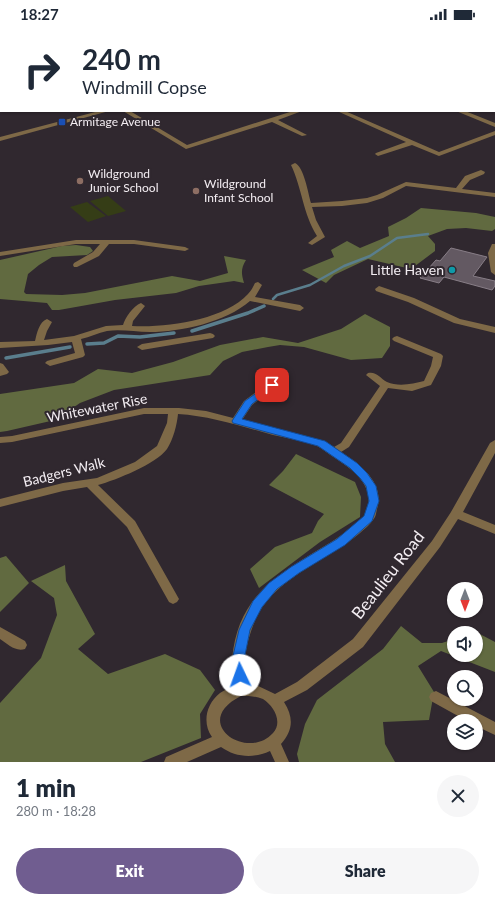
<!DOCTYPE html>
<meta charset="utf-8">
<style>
:root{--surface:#fff;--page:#f6f6f7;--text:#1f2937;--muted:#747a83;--accent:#705d90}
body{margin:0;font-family:Lato,sans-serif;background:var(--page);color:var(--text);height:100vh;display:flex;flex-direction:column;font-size:15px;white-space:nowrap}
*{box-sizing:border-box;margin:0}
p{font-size:13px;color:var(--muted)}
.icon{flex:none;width:22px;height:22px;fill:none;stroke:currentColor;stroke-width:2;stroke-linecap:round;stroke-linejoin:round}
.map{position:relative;height:734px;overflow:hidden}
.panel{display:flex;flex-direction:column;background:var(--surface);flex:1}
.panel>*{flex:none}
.banner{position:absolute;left:0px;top:0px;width:495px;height:84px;box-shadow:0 1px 3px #0004;background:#fff;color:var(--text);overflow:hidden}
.needle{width:26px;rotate:180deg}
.fabs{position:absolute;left:447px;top:554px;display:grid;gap:8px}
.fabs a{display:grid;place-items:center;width:36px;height:36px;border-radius:50%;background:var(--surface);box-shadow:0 1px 3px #0004;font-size:20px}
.pin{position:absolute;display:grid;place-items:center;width:34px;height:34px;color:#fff;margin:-17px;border-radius:8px;box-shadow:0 2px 6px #0006}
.me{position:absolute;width:44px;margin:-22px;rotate:357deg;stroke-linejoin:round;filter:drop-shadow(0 0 3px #0008)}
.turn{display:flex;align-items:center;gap:14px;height:84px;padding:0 16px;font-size:18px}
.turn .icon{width:52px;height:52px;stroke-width:2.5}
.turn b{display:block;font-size:28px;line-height:34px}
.round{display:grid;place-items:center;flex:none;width:42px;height:42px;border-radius:21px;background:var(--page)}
.headline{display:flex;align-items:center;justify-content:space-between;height:68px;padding:0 16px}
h1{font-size:24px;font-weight:800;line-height:30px}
.primary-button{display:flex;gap:8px;margin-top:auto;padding:8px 16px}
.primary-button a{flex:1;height:46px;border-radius:24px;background:var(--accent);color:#fff;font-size:16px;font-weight:800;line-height:46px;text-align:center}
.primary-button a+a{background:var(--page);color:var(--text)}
.status{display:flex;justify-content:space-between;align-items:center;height:28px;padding:0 20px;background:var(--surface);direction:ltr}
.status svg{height:11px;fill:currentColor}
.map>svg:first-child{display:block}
.green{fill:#353d16}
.forest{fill:#616a40}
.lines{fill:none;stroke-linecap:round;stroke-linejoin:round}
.stream-far1{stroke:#5a7e8d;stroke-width:2.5}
.stream{stroke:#5a7e8d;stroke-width:3.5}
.building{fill:#635962;stroke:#887e87}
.minor{fill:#7e6947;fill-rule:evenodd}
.route{fill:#1a73e8;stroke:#114b97}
.transit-dot{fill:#1a4fb4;stroke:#30282f;stroke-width:1.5}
.education-dot{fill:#8d6e63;stroke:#30282f;stroke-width:1.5}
.culture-dot{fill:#0f9aa8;stroke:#30282f;stroke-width:1.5}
.labels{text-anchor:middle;stroke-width:4;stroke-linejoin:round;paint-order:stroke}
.far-poi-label{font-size:12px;fill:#f3edf2;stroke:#30282f;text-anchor:start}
.poi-label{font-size:14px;fill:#f3edf2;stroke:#30282f;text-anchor:end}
.street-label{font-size:14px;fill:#f3edf2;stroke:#30282f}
.near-street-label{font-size:17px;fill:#f3edf2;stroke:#30282f}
</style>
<div class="status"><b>18:27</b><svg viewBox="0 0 49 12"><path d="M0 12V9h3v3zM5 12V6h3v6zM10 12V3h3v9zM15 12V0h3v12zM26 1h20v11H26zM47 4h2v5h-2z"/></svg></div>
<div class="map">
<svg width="495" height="734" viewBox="0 0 495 734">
<rect width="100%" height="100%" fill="#30282f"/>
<g class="green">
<path d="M108,168L126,183L108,188L90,173Z"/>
<path d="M87,174L106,188L88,194L70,179Z"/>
</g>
<g class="forest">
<path d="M421,180L476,185L495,189V201L492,203L466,200L447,201L428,208L435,216V223L411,241L368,231L334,247L326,255L302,242L334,229L331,222L347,213L360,220L389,208L388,199L406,190Z"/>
<path d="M76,217L90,219L93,223L87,227L52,229L39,237L28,246L24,264L26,266L62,267L85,265L172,248L200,253L228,245L224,228L246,232C241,240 241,245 244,255L234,253L199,258L176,265L115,272L59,282H52L47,275L0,271V232L62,218Z"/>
<path d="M365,286L390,299V318L382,330L351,332L304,319L280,317L268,319L242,324L223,333L210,347L114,362L80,375L55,392L7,403L0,404V366L74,355L98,341L132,345L173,334L220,317L263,309L298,315L341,301Z"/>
<path d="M296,426L355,454L361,469L360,489L320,514L259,560L250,541L275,519L312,505L318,493L324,486L269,457L283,443Z"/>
<path d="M6,528L29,555L0,584V530Z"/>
<path d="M65,537L66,553L95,606L78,621L108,646L165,626L200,642L215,662L200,686L201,710L141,734H0V675L41,630L57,587L54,570L31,553Z"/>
<path d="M401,598L422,615H442L454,611V627H476V605H475L476,604L495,614V644L441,623L418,638L434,664L429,692L383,694L385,716L395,734H299L297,726L305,696L317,672L383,621Z"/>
</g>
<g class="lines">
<path class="stream-far1" d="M273,271L277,267L310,257L344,238L370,228L397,210L428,206"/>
<g class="stream">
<path d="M192,303L248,285L264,278"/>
<path d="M87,316L104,315L118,308L140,309L174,305"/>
<path d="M6,330L70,319"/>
</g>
</g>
<path class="building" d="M451,220L487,229L473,248L495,253V258L492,262L444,249L439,255L420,250L436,232L440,233Z"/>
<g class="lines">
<g class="minor">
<path d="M27,0H36L37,1H28Z"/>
<path d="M126,0H135L125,1Z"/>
<path d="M249,0H257L248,1Z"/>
<path d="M334,0H341L333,1Z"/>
<path d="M451,0H458L450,1Z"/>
<rect x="0" y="20" width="1" height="4"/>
<rect x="0" y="51" width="1" height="5"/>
<rect x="494" y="77" width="1" height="4"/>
<path d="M99,83H109L0,113V109Z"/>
<path d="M123,83H130L187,117L293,83H302L278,92L307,107L302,108L272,94L186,121Z"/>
<path d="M337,83H345L439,124L495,103V107L439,128L412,117L378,128L375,126L376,125L406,114Z"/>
<path d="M456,83H465L495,95V99Z"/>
<path d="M295,135C304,139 308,165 311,175L342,173L367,170L377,167L406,154L456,160L465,148L481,142L485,144L484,146L470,152L462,161L495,165V169L406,158L383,170L367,175L342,178L312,179L316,192L325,209L312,217L308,215L317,208C303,186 302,160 291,137Z"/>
<path d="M76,212H134L185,219L189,221L185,223L134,216H109L99,228L77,239H74L73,237L74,235L93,224L100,216H76L0,228V224Z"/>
<path d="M492,216H495V247L491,244L488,225Z"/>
<path d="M258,254L262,257L255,269L300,277L304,280L300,283L250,273C226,294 181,304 150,304C135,304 121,301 107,303C98,305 90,309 81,311L85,327L83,329L50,338L45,335L47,333L75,325L72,314L48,317L0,320V314L35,313C37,305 39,294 47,291L52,294L47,303L44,312L74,308L106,298L123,297C125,290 133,278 141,275L145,278L133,293L132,298C166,300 224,292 248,266C251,263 253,259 255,255Z"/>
<path d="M379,258L414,270L460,291L495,299V305L454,295L408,274L376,263L375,261Z"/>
<path d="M210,305L213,306L215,308L213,310L142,322L137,319L142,316Z"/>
<path d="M397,308L441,326L443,328L441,338L431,357L412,363L388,360L349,419L341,424C361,437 385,455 377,481C376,485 376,489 373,492C370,497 364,501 360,505C329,531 287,545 263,578C254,590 245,618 245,632C245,640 247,649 248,657H256L275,666L297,654L353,611L432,513L451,484L490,415L495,412V425L463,484L495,497V506L458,491L440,519L363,619L307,662L284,674C294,690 293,702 281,716L289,734H275L270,723C253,731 235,729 221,719L187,734H164L166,729L212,709C202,695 206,676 220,665C224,662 230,660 235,658C234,650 231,639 232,631C238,569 275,548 323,519C332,514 359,496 364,488C380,460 352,441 332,428C327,425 322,420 317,418C303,413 287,410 273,407C241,398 210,388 178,386C177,397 173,412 167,421C156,436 116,452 98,457L135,493L179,571L177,574L173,576L169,574L127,499L87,459L63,463L0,479V471L63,455L97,450L135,434L157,418L167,395L168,386H144L12,414L0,415V409L12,408L144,380H179L206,383L233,390L244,373L268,355L275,346L278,345L283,348L275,359L252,377L242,392L325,414L334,419L341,415L380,358L366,347L368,345C376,343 380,350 387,354C398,359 413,356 424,353L431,338L433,329L394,313L392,311L394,309ZM241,668C249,668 256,668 263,671C274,678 283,694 273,705C247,734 189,694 241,668Z"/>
<path d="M0,335L3,336L9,344L7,346L0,348Z"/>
<path d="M0,599L25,613L27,617L25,621C15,624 8,616 0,611Z"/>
<path d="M436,663L495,694V707L476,698V693H467L431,673L429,669L431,665Z"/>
</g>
</g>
<path class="route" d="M272,354L277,357L275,359L252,376L242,391L325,413L357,435L367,445L376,458L379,473L372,493L345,517L299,545L277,561L262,579L250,602L244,632L246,647L245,651L240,652L236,651L232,632L239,602L253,573L269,555L291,539L337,511L364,488L369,473L366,458L360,450L350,440L318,418L233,395L232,393L245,373Z"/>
<rect class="transit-dot" x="58" y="90" width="8" height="8" rx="2"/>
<g class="education-dot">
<circle cx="80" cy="153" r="4"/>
<circle cx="196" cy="163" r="4"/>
</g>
<circle class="culture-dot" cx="452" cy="242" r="4"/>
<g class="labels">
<g class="far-poi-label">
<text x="70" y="98">Armitage Avenue</text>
<text x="88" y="150">Wildground<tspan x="88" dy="14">Junior School</tspan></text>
<text x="204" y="160">Wildground<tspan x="204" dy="14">Infant School</tspan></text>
</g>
<g class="poi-label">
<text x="444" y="247">Little Haven</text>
</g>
<g class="street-label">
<text transform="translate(97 380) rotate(-11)" y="5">Whitewater Rise</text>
<text transform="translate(64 444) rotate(-14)" y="5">Badgers Walk</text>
</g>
<g class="near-street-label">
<text transform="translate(388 547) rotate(-52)" y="6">Beaulieu Road</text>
</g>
</g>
</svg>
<div class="fabs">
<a><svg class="needle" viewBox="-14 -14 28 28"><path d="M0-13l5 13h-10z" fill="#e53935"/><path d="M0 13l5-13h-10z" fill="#747a83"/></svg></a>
<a><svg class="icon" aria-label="sound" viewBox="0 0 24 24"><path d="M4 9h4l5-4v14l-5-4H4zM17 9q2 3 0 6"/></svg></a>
<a><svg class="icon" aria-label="search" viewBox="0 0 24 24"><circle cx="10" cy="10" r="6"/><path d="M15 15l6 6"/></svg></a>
<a><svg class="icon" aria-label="layers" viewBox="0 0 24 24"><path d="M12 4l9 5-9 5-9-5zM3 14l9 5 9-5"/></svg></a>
</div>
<div class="pin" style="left:272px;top:357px;background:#d93025"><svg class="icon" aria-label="arrive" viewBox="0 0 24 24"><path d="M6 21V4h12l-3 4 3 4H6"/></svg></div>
<svg class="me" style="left:240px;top:647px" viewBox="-20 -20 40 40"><circle r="19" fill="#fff"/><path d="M0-13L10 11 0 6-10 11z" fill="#1a73e8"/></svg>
<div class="banner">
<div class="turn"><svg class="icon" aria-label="right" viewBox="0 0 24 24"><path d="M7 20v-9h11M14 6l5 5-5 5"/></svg><div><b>240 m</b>Windmill Copse</div></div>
</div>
</div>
<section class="panel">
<div class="headline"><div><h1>1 min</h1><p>280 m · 18:28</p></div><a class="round"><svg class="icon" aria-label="close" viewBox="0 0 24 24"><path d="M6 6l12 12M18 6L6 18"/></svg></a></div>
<div class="primary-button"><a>Exit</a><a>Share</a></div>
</section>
